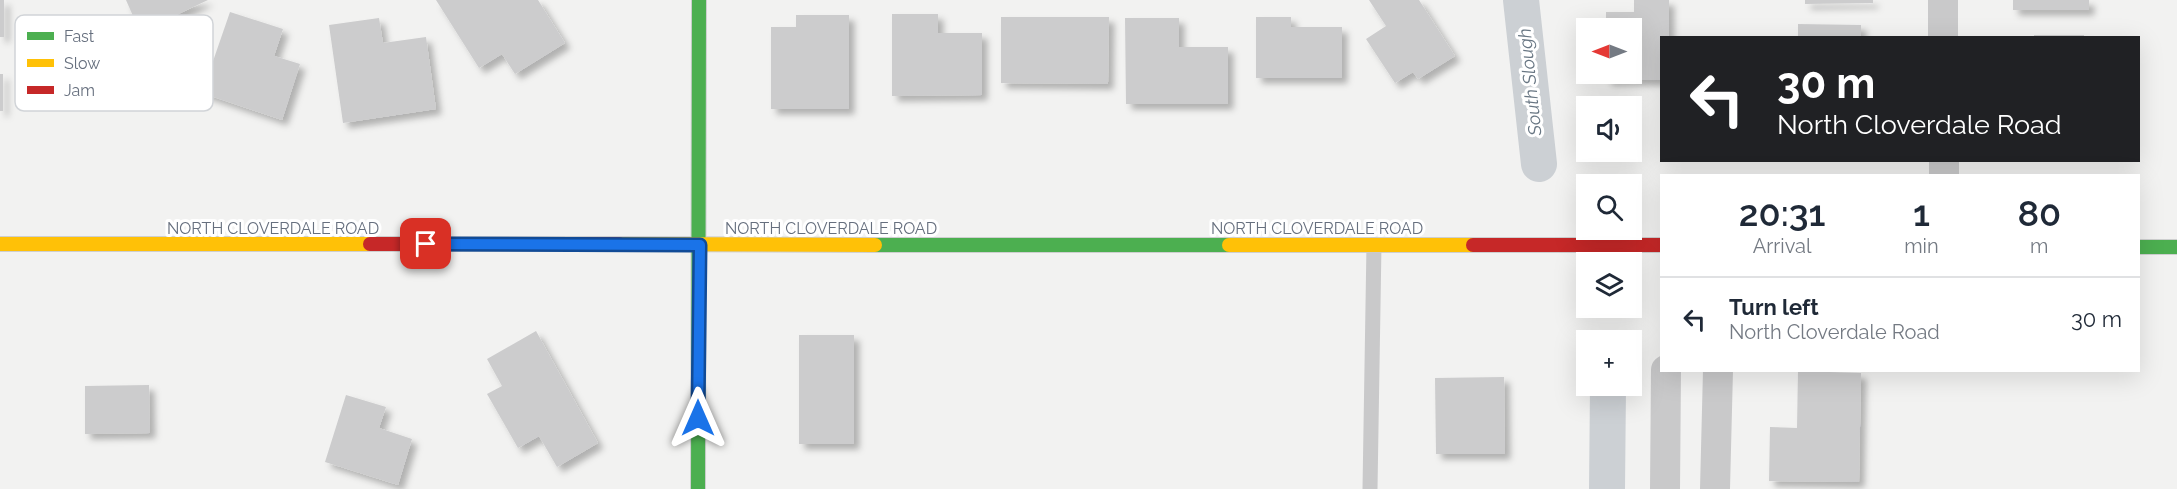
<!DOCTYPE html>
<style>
:root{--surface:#fff;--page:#f2f2f3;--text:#1f2937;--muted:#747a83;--line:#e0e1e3}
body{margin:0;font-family:Raleway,sans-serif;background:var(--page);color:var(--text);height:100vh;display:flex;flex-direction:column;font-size:22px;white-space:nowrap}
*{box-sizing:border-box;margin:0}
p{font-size:20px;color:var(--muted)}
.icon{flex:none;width:33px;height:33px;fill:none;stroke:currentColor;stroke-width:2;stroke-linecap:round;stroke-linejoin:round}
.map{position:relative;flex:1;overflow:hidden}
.drawer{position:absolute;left:1660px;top:174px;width:480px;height:198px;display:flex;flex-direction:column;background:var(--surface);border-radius:0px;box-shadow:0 6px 24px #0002}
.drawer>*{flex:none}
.banner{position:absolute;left:1660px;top:36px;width:480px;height:126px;border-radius:0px;box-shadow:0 6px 24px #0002;background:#202124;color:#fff;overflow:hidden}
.needle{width:39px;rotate:270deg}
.buttons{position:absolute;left:1576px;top:18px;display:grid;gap:12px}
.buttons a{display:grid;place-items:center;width:66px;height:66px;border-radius:0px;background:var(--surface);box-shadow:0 6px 24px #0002;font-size:30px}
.pin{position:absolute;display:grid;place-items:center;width:51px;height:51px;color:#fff;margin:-26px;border-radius:12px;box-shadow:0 3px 9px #0006}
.me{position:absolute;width:66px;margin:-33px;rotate:0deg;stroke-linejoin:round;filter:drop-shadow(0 0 4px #0008)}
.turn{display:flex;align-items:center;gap:21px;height:126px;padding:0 18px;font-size:27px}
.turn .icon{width:78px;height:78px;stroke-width:2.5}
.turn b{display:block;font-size:42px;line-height:51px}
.eta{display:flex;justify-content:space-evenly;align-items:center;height:102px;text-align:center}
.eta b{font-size:36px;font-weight:600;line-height:42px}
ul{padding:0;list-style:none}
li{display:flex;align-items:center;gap:18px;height:84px;padding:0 18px;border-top:2px solid var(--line)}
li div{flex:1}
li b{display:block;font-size:22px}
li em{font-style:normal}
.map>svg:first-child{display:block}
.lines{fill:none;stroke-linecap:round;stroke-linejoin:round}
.canal{stroke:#ccd0d4;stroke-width:36}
.building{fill:#cccccd;filter:url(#shadow)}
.fast-casing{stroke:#cecfcf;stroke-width:16}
.slow-casing{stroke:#cecfcf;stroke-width:16}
.jam-casing{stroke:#cecfcf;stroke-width:16}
.lane{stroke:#c9c9ca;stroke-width:15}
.street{stroke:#c9c9ca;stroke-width:30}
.fast{stroke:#4caf50;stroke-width:14}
.slow{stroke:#ffc107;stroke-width:14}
.jam{stroke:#c62828;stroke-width:14}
.route-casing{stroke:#114b97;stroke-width:15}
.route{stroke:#1a73e8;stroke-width:10}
.labels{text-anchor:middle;stroke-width:6;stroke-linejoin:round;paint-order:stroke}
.street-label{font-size:16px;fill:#666f7e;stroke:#fff}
.water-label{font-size:18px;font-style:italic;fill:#677582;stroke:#fff}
.key{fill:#fff;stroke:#d1d4d8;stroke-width:1.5}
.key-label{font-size:16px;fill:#666f7e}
</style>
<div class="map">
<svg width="2177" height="489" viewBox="0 0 2177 489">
<defs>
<filter id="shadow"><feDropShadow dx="5.5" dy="5.5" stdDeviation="3" flood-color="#0004"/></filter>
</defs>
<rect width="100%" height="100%" fill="#f2f2f1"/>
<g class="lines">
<g class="canal">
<path d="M1521,0L1539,164"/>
<path d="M1607,489L1608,387"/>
</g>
</g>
<g class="building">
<rect x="0" y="0" width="4" height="37"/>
<path d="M126,0H208L140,32Z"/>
<path d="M436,0H538L565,43L515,74L502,54L479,68Z"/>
<path d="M1369,0H1419L1455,56L1418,79L1413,72L1395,83L1366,39L1386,26Z"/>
<path d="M1634,0H1669V38H1662V80H1606V74H1632V28H1606V12H1634Z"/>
<path d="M1805,0H1873V3L1805,4Z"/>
<rect x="2013" y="0" width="76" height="10"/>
<path d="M230,12L283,29L274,56L300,64L282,120L202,93Z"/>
<path d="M892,14H938V33H982V95L892,96Z"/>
<path d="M796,15H849V109H771V27H796Z"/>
<path d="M1001,17H1109L1108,84L1001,83Z"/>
<path d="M1256,17H1291V27H1342V78H1256Z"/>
<path d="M379,18L383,43L426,37L436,109L343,123L329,25Z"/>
<path d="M1125,18H1179V47H1228V104H1126Z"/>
<path d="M1798,24L1861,25V38H1798Z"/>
<rect x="2034" y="35" width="50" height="3"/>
<rect x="0" y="74" width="3" height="37"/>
<path d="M536,331L598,443L557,467L539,436L518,448L487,394L502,386L487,359Z"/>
<rect x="799" y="335" width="55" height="109"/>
<path d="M1798,371L1861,373L1859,482L1769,481L1770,427L1797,428Z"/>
<path d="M1504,377L1505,454H1436L1435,378Z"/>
<path d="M149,385L150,433L85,434V386Z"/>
<path d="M346,395L386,407L379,428L412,439L398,485L325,462Z"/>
</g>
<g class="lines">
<g class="fast-casing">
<g id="fast">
<path d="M875,245H1229"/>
<path d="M2139,247H2177"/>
<path d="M698,489L699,0"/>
</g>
</g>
<g class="slow-casing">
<g id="slow">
<path d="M0,244H370"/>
<path d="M619,244L875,245"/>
<path d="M1229,245H1473"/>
</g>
</g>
<g class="jam-casing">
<g id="jam">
<path d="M370,244H619"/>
<path d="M1473,245H1662"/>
</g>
</g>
<path class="lane" d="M1370,489L1374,244"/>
<g class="street">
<path d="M1943,0V38"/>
<path d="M1944,160V176"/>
<path d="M1665,489L1666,370"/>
<path d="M1715,489L1718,370"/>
</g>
<use href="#fast" class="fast"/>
<use href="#slow" class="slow"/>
<use href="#jam" class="jam"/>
</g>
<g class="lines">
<g class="route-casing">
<path id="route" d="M426,244L700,245L698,418"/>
</g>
<use href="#route" class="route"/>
</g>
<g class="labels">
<g class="street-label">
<text x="273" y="234">NORTH CLOVERDALE ROAD</text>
<text x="831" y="234">NORTH CLOVERDALE ROAD</text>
<text x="1317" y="234">NORTH CLOVERDALE ROAD</text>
</g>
<g class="water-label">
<text transform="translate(1530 82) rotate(-96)" y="6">South Slough</text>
</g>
</g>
<rect x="15" y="15" width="198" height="96" rx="9" class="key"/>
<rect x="27" y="32" width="27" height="8" fill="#4caf50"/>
<rect x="27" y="59" width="27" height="8" fill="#ffc107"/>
<rect x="27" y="86" width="27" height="8" fill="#c62828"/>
<g class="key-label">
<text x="64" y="42">Fast</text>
<text x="64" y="69">Slow</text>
<text x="64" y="96">Jam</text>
</g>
</svg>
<div class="buttons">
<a><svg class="needle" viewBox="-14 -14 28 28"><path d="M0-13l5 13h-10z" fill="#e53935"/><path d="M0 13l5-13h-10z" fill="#747a83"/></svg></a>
<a><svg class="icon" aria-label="sound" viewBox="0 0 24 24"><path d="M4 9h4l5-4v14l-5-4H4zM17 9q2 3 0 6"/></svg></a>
<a><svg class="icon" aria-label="search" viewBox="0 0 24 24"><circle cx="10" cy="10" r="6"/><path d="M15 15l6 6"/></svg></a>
<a><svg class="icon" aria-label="layers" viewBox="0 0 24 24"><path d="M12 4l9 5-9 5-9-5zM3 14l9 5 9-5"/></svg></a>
<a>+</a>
</div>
<div class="pin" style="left:426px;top:244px;background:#d93025"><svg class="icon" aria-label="arrive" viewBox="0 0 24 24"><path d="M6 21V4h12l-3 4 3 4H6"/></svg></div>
<svg class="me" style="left:698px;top:418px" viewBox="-20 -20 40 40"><path d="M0-17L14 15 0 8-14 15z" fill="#1a73e8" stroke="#fff" stroke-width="4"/></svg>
<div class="banner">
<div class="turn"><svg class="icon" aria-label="left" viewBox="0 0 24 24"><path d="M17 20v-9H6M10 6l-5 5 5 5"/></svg><div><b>30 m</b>North Cloverdale Road</div></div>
</div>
<section class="drawer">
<div class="eta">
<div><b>20:31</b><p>Arrival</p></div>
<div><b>1</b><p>min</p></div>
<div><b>80</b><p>m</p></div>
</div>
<ul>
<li><svg class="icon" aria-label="left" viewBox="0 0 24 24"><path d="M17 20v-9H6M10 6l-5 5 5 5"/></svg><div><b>Turn left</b><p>North Cloverdale Road</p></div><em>30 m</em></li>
</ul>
</section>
</div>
